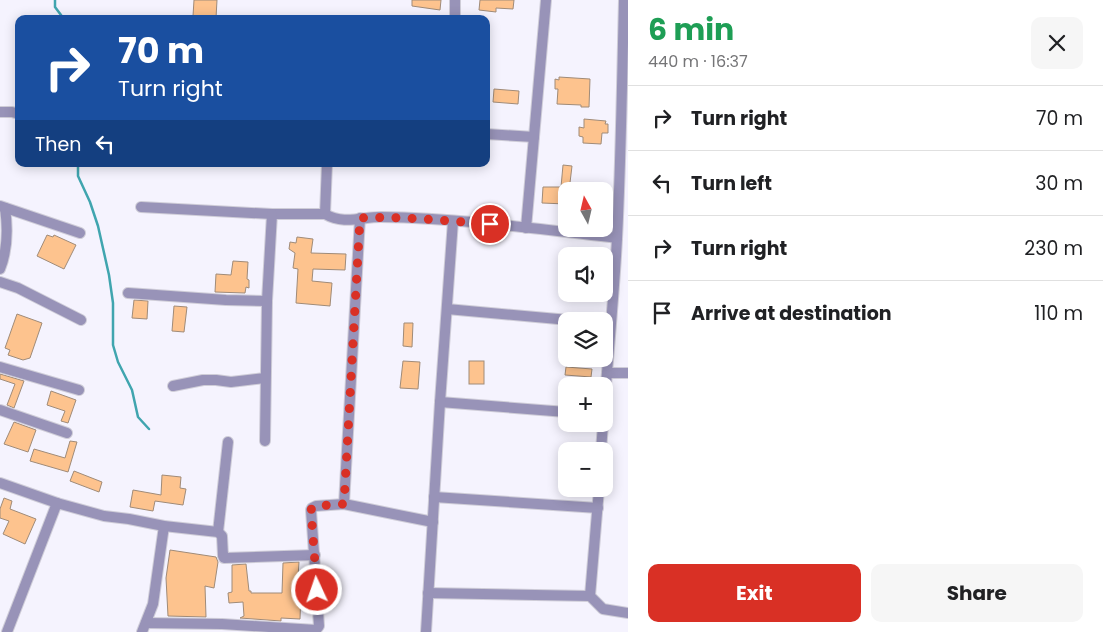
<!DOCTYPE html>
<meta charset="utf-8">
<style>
:root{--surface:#fff;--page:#f6f6f6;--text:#202124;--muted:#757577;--line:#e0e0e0;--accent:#d93025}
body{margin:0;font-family:Poppins,sans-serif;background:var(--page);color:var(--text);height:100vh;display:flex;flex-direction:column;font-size:19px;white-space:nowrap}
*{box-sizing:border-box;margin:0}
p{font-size:16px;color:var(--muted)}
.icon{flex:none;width:28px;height:28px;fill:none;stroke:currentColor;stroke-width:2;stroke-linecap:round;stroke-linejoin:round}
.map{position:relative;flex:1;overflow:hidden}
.drawer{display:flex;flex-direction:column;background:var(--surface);width:475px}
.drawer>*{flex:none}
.guide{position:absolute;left:15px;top:15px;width:475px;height:152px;border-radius:10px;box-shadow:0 2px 12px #0003;background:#1a4fa0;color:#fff;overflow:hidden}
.needle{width:32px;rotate:352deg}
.tools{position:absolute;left:558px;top:182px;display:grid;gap:10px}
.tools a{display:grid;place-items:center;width:55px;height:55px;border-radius:10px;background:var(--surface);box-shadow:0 2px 12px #0003;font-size:25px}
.pin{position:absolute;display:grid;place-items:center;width:42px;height:42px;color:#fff;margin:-21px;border:2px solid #fff;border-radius:50%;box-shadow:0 1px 5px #0007}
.me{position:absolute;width:55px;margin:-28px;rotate:357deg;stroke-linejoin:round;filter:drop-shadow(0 0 4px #0008)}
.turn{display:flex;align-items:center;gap:18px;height:105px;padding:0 20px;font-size:22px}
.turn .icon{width:65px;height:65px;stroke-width:2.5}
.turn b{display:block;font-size:35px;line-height:42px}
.then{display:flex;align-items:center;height:48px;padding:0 20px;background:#0003;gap:10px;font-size:19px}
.round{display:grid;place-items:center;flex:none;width:52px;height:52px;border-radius:10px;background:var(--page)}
.overview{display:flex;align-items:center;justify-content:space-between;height:85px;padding:0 20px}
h1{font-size:30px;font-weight:700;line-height:38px;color:#1e9e55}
.primary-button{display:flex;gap:10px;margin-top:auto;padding:10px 20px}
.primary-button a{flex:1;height:58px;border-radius:10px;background:var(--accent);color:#fff;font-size:20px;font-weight:700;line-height:58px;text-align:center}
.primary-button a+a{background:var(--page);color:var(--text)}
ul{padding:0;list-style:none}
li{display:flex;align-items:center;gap:15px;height:65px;padding:0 20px;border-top:1px solid var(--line)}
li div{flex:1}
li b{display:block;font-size:19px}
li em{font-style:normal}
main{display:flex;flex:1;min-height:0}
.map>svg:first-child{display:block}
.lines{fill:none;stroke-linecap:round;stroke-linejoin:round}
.stream{stroke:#40a5af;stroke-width:2.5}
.building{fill:#fdc38e;stroke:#a08b78}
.minor-casing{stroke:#cfcdd8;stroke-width:12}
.minor{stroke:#9893b8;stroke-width:10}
.route{stroke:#d93025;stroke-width:9;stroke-dasharray:0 16.2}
</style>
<main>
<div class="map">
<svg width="628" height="632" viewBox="0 0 628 632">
<rect width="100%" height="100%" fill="#f5f3fe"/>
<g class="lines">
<g class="stream">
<path d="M55,0V7L64,19"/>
<path d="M78,164V176L90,202L98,226L109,275L113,303V345L118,362L132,390L138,417L149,429"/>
</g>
</g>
<g class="building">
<path d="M194,0H217L216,18L193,16Z"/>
<path d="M412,0H441L440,10L412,6Z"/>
<path d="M480,0H514L513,9L496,8V12L479,10Z"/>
<path d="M559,77L590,79L589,107H581V105L557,104L558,89H555V79L559,80Z"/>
<path d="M494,89L519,91L518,104L493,102Z"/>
<path d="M584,119L606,121L605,124H608V133H602L601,144L583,143V137L579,136V127L584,128Z"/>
<path d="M563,165L572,166L569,191H566V204L542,203L543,187H561Z"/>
<path d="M47,235L53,237L54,235L76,245L64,269L37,256Z"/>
<path d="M297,237L313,239L311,253L346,254L345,270L313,269L312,281L332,283L330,306L296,303L298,269L293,268L295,253L289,249L290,242L296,243Z"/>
<path d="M233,261L248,262L247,279L249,280V288L246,287L245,293L215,292L216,274L231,275Z"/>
<path d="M134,300L148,301L147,319L132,318Z"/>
<path d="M174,306L187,307L184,332L172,331Z"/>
<path d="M17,314L42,323L30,358L23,360L8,355L10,350L5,348Z"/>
<path d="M404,323H413L412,347L403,346Z"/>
<path d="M403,361L420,362L418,389L400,388Z"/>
<rect x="469" y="361" width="15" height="23"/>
<path d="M566,367L592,369L591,377L565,375Z"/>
<path d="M0,374L24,381L14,408L7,405L15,384L0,379Z"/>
<path d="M51,391L76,400L68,423L61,421L65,411L47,405Z"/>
<path d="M14,422L36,430L28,452L4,444Z"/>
<path d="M70,441L77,442L68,472L30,461L34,449L65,458Z"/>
<path d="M74,471L102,482L99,492L70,481Z"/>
<path d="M162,475L181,477L180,488L186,489L183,505L155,501L153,511L130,507L133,490L161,495Z"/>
<path d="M4,498L12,501L10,509L36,519L25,544L3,534L9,521L0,518V509Z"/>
<path d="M170,550L216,557L218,562L214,588L205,586L206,617L168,616L166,578Z"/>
<path d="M299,562L297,592H301L300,619L281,618V621L240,618L244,616L243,602L229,603L228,593L232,592V565L246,564L249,591H251V593H282L283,563Z"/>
</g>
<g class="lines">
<g class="minor-casing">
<g id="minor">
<path d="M455,19V0"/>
<path d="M0,112H12L19,114"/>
<path d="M486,134L534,137"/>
<path d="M0,206L80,233"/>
<path d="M141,207L272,214H325C344,225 361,217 381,217C460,218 539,229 617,238"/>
<path d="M325,214L327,164"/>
<path d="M526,228L546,0"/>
<path d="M0,269C8,249 8,229 5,208"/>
<path d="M0,282L18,288L81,320"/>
<path d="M128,293L226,300L267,301"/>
<path d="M447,309L580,321"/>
<path d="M0,367L79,390"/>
<path d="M607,373H628"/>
<path d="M173,386L203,380H216L231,382L265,378"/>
<path d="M440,402L566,412"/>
<path d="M0,410L67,433"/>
<path d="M604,412C608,354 614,297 617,239C621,159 622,80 624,0"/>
<path d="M265,441L267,301L272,214"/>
<path d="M601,451L603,424"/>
<path d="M0,483L57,503L104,516L129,519L164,526L218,532L222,536L223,556L224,558L315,555"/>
<path d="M599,489L590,596L603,609L628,613"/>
<path d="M434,497L598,508"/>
<path d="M344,504L360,218"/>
<path d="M218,532L228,442"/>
<path d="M428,593L590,596"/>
<path d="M146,623L222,624L316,630L319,626L311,510L312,508L316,506L344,504L433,522"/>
<path d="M7,632L57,503"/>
<path d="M142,632L153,604L164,526"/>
<path d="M426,632L440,402L453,221"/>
</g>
</g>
<use href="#minor" class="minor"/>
</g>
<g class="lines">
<path class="route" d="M317,590L311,510L312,508L316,506L344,504L360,218C403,216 447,221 490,224"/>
</g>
</svg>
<div class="tools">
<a><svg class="needle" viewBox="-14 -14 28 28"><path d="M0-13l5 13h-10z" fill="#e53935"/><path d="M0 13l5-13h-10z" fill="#757577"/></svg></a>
<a><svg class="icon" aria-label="sound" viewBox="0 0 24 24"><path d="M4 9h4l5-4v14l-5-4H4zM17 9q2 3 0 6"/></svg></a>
<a><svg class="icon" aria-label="layers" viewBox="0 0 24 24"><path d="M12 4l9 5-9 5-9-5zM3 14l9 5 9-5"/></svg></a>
<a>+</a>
<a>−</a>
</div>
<div class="pin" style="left:490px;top:224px;background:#d93025"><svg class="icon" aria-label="arrive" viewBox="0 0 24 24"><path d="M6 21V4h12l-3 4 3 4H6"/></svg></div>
<svg class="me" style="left:317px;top:590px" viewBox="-20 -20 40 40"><circle r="17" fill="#d93025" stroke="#fff" stroke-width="3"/><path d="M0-11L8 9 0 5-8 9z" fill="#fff"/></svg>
<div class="guide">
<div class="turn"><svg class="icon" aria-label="right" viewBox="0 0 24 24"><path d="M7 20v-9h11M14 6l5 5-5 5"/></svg><div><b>70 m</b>Turn right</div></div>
<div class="then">Then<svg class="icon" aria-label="left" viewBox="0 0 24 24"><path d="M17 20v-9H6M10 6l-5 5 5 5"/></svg></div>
</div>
</div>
<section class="drawer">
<div class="overview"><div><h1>6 min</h1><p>440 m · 16:37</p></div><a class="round"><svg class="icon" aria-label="close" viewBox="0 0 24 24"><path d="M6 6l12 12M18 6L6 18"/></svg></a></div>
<ul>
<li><svg class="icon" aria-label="right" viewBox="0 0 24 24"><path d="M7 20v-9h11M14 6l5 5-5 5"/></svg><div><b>Turn right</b></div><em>70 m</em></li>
<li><svg class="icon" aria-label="left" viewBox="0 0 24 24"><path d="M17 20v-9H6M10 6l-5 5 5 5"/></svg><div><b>Turn left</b></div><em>30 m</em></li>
<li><svg class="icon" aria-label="right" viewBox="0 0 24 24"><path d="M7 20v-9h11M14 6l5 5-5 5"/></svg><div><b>Turn right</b></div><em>230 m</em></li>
<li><svg class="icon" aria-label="arrive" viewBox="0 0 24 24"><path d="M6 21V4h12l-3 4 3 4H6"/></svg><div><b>Arrive at destination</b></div><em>110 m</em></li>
</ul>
<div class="primary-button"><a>Exit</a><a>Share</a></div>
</section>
</main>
